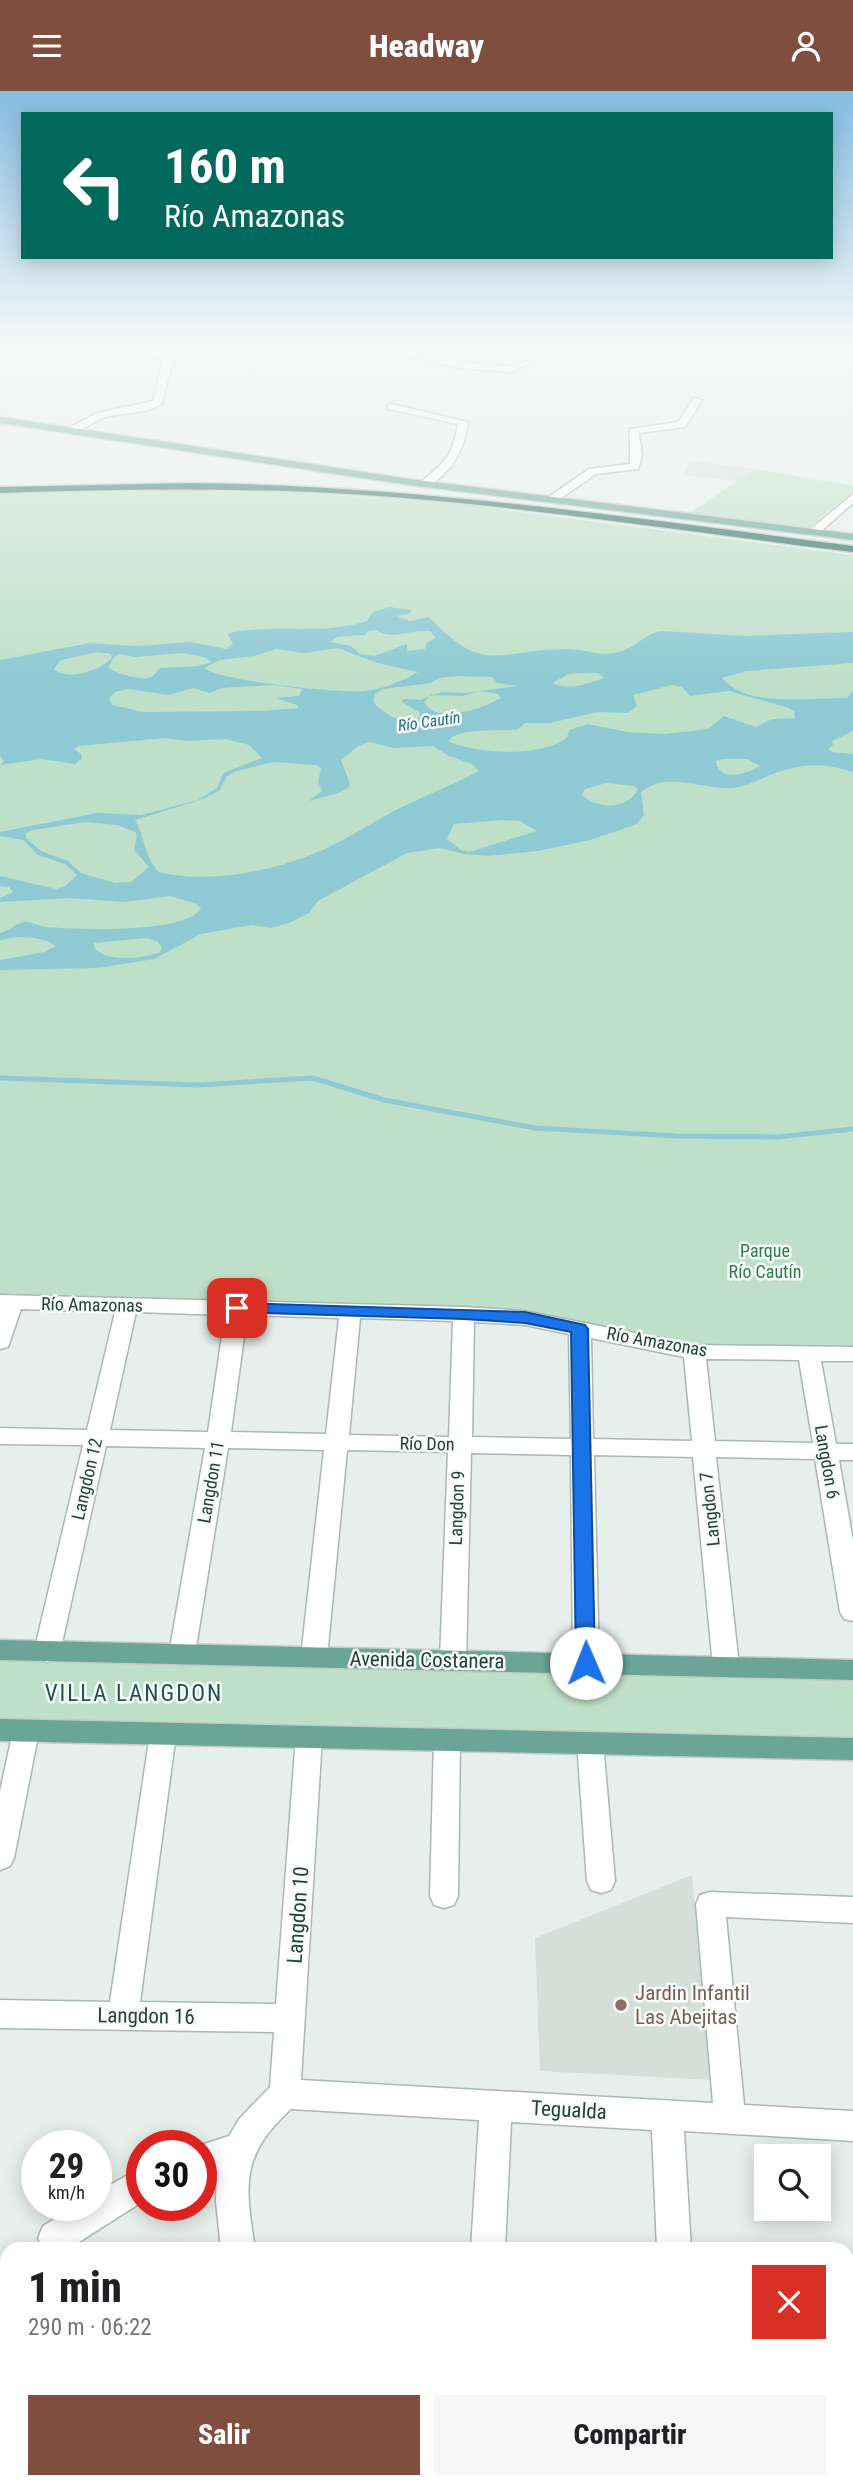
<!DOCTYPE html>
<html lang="es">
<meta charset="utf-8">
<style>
:root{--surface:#fff;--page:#f6f6f6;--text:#202124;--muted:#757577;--accent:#7f4e3f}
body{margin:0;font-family:"Roboto Condensed",sans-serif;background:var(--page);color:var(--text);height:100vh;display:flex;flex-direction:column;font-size:26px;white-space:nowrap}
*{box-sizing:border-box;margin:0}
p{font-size:23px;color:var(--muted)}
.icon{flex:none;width:38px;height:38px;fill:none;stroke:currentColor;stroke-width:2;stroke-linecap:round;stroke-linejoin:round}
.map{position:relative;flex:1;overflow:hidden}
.panel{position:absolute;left:0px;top:2151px;width:854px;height:247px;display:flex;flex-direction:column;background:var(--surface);border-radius:21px 21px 0 0;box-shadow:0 4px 18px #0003}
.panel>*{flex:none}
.banner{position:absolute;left:21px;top:21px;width:812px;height:147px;border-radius:0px;box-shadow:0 4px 18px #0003;background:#00695c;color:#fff;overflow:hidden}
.tools{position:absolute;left:754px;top:2053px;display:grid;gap:14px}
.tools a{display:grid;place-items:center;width:77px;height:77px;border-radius:0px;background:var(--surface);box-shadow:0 4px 18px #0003;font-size:35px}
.speed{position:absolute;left:21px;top:2039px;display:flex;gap:14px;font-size:35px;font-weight:700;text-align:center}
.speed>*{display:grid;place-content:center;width:91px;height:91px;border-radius:50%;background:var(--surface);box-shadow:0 4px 18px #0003;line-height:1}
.speed small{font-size:18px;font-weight:400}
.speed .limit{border:10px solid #d22;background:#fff;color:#111}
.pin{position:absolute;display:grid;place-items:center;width:60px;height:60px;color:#fff;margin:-30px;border-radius:14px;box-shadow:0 4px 10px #0006}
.me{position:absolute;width:77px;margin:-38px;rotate:359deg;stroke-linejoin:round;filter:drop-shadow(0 0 5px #0008)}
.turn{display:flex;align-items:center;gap:24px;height:147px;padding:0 28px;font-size:32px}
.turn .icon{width:91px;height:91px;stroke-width:2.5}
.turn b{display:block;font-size:49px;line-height:60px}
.round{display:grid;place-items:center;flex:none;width:74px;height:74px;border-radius:0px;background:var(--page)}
.head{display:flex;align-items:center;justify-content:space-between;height:119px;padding:0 28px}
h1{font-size:42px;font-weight:800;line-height:52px}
.primary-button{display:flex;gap:14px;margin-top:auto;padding:14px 28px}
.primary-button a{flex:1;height:80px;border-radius:0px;background:var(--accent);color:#fff;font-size:28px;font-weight:800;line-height:80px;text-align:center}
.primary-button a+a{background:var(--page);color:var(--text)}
header{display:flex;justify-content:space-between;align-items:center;height:91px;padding:0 28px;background:var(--accent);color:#fff;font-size:32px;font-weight:800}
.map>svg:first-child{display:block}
.built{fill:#d4dfda}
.green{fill:#bfe0c8}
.water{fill:#8ec9d4;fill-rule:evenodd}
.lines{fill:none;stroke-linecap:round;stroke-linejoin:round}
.stream{stroke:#8ec9d4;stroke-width:5}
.minor-casing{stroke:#a8b8b2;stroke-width:3}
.major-casing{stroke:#c2cac8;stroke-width:3}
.highway-casing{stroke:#c2cac8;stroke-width:3}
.minor{fill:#fff;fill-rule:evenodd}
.major{fill:#6aa596;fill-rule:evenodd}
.highway{fill:#2f6f62;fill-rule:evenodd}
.route{fill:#1a73e8;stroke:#114b97;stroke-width:2}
.education-dot{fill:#8d6e63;stroke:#f7fbf9;stroke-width:2.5}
.labels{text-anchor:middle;stroke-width:5;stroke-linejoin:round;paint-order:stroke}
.far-water-label{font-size:16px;font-style:italic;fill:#1c6f80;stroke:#f7fbf9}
.park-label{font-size:18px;fill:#2d7a4b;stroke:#f7fbf9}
.street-label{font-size:18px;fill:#24423a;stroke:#f7fbf9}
.near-street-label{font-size:21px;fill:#24423a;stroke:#f7fbf9}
.near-education-label{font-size:21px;fill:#785e54;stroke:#f7fbf9;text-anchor:start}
.near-neighbourhood-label{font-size:23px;letter-spacing:2px;fill:#1f5548;stroke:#f7fbf9}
</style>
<header><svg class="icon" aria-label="menu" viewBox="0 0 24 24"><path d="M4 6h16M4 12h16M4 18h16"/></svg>Headway<svg class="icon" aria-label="person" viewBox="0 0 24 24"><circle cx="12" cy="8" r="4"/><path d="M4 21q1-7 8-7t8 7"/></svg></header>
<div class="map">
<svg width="853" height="2396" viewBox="0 0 853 2396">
<rect width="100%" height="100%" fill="#e6efeb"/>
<g class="built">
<path d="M690,370L755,378L737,390L684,384Z"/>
<path d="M692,1784L711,1989L540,1980L535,1847Z"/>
</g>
<g class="green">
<path d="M755,378L853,395V400L809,437L690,422Z"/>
<path d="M146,399L279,401L435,410L853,464V1258L697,1255L529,1219L0,1206V403Z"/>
<path d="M0,1563L853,1582V1653L0,1634Z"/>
</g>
<path class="water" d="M389,516L411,519V522L397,525L410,530L429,526C485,586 499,558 566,558C585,558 600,566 619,561C635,557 646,542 662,540L744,545L853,541V572L747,580L722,587C747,618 813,606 847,607L853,599V640L832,650L833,654L828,658L832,661L853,663V681C822,671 801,672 770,684C754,691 741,698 724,697C697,696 664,681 641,701L644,724L637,733L620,739L590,749L538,760L489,765L464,763L440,757L407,762L318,810L309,822L291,831L272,837L251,834L201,843L154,868L98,877L0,879V869L44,861L56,855C47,846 12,843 0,850V842C9,840 15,833 24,831C31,830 38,835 45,836C75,838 185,844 201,817L197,813L170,805L124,811L69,807L0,811V807L13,801L9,796L0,795V785L56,798L65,795L77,784L65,773L38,764L23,749L0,745V741L97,722L141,724L198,709L217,697L223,682L262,667L249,654L225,648L188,650L165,647L79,655L74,658L81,663L82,667L75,673L42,668L0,674L4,670L0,665V569L90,552L136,555L190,551L226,558L233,553L228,544L230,542C275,532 320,545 367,530L373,521ZM376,539C393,550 410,538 430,540L436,547L427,552L425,558L407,560V553L374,565L360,563L351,555L330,551L337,546L365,544L368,540ZM338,557L377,572L418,581C402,590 382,599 363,600C339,602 219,590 204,577L220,569L254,565L276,558L304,562ZM98,561L111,563L112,567C100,579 68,591 54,578L61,569ZM182,562L204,566L212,571L198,575L160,577C157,579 156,582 153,585C143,592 117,582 108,577L114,566L119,563L135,566ZM583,582H598L604,587C588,593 569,600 552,592L569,583ZM457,585L492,586L497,592L517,595L466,602L442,601L420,609L403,608L402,611L420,622L418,629C402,634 384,623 373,611L375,603L383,598L431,592L439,587ZM274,594L302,598L299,605L277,607L297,614L299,617L261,620L143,621L112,614L109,607L115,601L128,598L169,604L193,597L209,602L222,597ZM672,594L682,596L690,605L729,600L789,617L794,620L795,627L772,628L756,636L724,625L708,638L665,643L627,641L588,633L569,639L567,646C544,667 473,663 448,650C458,636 500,641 518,638L525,632H550L598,621L628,622L637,615L633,604ZM480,600L498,603L501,607C483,617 437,635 424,611L431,604L463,605ZM369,651L394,657L433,655L449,665L472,673L479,680C451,695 421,706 392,721C372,732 352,745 331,755C282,779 212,794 159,781C144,765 145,746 135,729L203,708L219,700L227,685L237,680L273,671L316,674L321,677L318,691L322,700L309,710L338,702L348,697L350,693L341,669L358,655ZM723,668H747L760,675C747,683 719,692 716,670ZM606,692L634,695L638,698C627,719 599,719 582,704L585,698ZM502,729L520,730L537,740L469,761L461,759L447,748L454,733ZM85,731L117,734L135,741L137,744L134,759L149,776L131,791L115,792L81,782L68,770L41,760L26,747V742L33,739ZM147,847L158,851L162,857L160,861C144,868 105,872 94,856V852Z"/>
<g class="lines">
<path class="stream" d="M0,987L198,994L313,987L384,1009L535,1037L676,1045L778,1046L853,1038"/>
<g class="minor-casing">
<g id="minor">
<path d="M125,254L167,262L173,267L162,312C145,325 122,320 103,327C90,331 81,343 67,342V338L97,322L153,310L163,268L121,260L119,258Z"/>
<path d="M357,254C407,254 456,275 507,275C528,275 545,254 567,254L512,281L461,277Z"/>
<path d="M694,307L702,309L685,336L639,342L642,365L638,378L596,383L558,409H550V405L589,378L630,373V338L678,331Z"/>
<path d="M391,313L468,331C464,359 453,381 428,395L419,393C443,371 452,369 458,333L388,318V314Z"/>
<path d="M853,403V412L818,443H810V439Z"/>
<path d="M0,1204L464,1216L525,1220L694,1254L853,1256V1270H821L836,1353H853V1369H839L853,1450V1530L844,1528L840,1521L815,1368L716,1366L739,1575L735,1582L726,1585L717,1582L713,1575L693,1366L594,1364L599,1572L595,1579L586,1582L577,1579L573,1572L571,1364L471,1362L466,1569L462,1576L453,1579L444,1576L440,1569L448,1361L347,1359L327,1566L323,1573L314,1576L305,1573L301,1566L324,1359L228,1357L195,1563L191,1570L182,1573L173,1570L169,1563L205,1357L106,1355L60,1561L56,1568L47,1571L38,1568L34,1561L83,1354L0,1353V1337L87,1339L115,1221L21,1218L8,1256L0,1258ZM136,1221L225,1224L208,1341L110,1339ZM247,1224L339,1227L326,1343L231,1341ZM360,1227L453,1230L449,1346L349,1344ZM474,1231L525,1234L569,1243L571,1348L472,1346ZM591,1247L684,1266L692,1350L593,1348ZM706,1268L799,1269L813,1352L715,1350Z"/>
<path d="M26,1629L35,1632L39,1640L14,1767L10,1775L0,1779V1700L13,1640L17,1632Z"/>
<path d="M163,1632L172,1635L176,1643L140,1911L276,1913L296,1646L300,1638L309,1635L318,1638L322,1646L301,1989L713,2012L696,1813L700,1804L710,1801L853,1806V1832L726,1826L744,2014L853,2020V2050L684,2040L691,2158H657L652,2039L511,2031L505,2158H471L479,2029L291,2018C240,2065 245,2093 255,2158H221L216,2110L217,2080L201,2085V2054L229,2045L240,2027L270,1996L274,1941L0,1937V1909L110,1911L150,1643L154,1635Z"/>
<path d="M447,1638L456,1641L460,1649L458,1805L454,1814L444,1817L434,1814L430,1805L434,1649L438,1641Z"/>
<path d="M590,1641L599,1644L603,1652L615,1790L611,1799L601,1802L591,1799L587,1790L577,1652L581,1644Z"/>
<path d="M142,2076V2111L68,2158H43L38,2147L43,2135L78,2114H96V2102Z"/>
<path d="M7,2350V2387L0,2390V2353Z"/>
<path d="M347,2390H427L429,2396H390L388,2391L387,2396H345Z"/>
</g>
</g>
<g class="major-casing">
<g id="major">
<path d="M0,326L409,388L853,443V449L409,394L0,332Z"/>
<path d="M0,1549L853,1569V1589L0,1569Z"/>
<path d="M0,1628L853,1647V1669L0,1650Z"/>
</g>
</g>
<g class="highway-casing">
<path id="highway" d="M190,392C413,394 632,427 853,455V461C696,442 539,417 380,405C254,396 127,398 0,402V396Z"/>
</g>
<use href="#minor" class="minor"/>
<use href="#major" class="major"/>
<use href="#highway" class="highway"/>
</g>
<linearGradient id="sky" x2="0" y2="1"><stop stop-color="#84bce0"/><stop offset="0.43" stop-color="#f4f8f6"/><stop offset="1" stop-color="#f4f8f6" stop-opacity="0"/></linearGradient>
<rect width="853" height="589" fill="url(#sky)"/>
<path class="route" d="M237,1212L525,1221L585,1234L588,1238L595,1572L593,1578L586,1580L579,1578L576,1572L571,1241L525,1232L464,1228L231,1221L229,1217Z"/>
<circle class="education-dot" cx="621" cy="1914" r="7"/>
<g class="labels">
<g class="far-water-label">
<text transform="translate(429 630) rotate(-8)" y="6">Río Cautín</text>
</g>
<g class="park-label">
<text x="765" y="1166">Parque<tspan x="765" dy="21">Río Cautín</tspan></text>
</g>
<g class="street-label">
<text transform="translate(92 1214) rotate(1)" y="6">Río Amazonas</text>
<text transform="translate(657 1251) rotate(10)" y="6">Río Amazonas</text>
<text transform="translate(427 1353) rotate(1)" y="6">Río Don</text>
<text transform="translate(827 1371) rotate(80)" y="6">Langdon 6</text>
<text transform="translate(87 1388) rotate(-77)" y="6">Langdon 12</text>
<text transform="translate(211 1391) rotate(-80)" y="6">Langdon 11</text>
<text transform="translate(457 1417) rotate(-88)" y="6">Langdon 9</text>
<text transform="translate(710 1418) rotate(-96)" y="6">Langdon 7</text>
</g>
<g class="near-street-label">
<text transform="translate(427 1569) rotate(1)" y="7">Avenida Costanera</text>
<text transform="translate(298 1824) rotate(-86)" y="7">Langdon 10</text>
<text transform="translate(146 1925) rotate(1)" y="7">Langdon 16</text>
<text transform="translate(569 2019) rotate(3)" y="7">Tegualda</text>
</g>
<g class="near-education-label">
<text x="635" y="1909">Jardin Infantil<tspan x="635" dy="24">Las Abejitas</tspan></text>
</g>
<g class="near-neighbourhood-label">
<text x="134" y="1610">VILLA LANGDON</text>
</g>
</g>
</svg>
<div class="tools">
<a><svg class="icon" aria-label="search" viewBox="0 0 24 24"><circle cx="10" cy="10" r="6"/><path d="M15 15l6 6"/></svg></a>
</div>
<div class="speed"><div>29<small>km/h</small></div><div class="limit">30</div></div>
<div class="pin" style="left:237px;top:1217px;background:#d93025"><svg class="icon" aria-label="arrive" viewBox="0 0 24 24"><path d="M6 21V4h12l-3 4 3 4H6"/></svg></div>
<svg class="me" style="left:586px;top:1572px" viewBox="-20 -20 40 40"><circle r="19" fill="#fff"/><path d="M0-13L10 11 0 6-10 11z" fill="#1a73e8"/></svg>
<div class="banner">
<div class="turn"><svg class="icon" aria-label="left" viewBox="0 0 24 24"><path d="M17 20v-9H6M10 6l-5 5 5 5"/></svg><div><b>160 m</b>Río Amazonas</div></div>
</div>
<section class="panel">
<div class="head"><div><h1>1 min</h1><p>290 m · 06:22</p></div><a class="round" style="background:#d93025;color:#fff"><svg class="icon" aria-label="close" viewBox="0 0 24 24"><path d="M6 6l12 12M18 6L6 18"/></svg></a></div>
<div class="primary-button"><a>Salir</a><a>Compartir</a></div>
</section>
</div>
